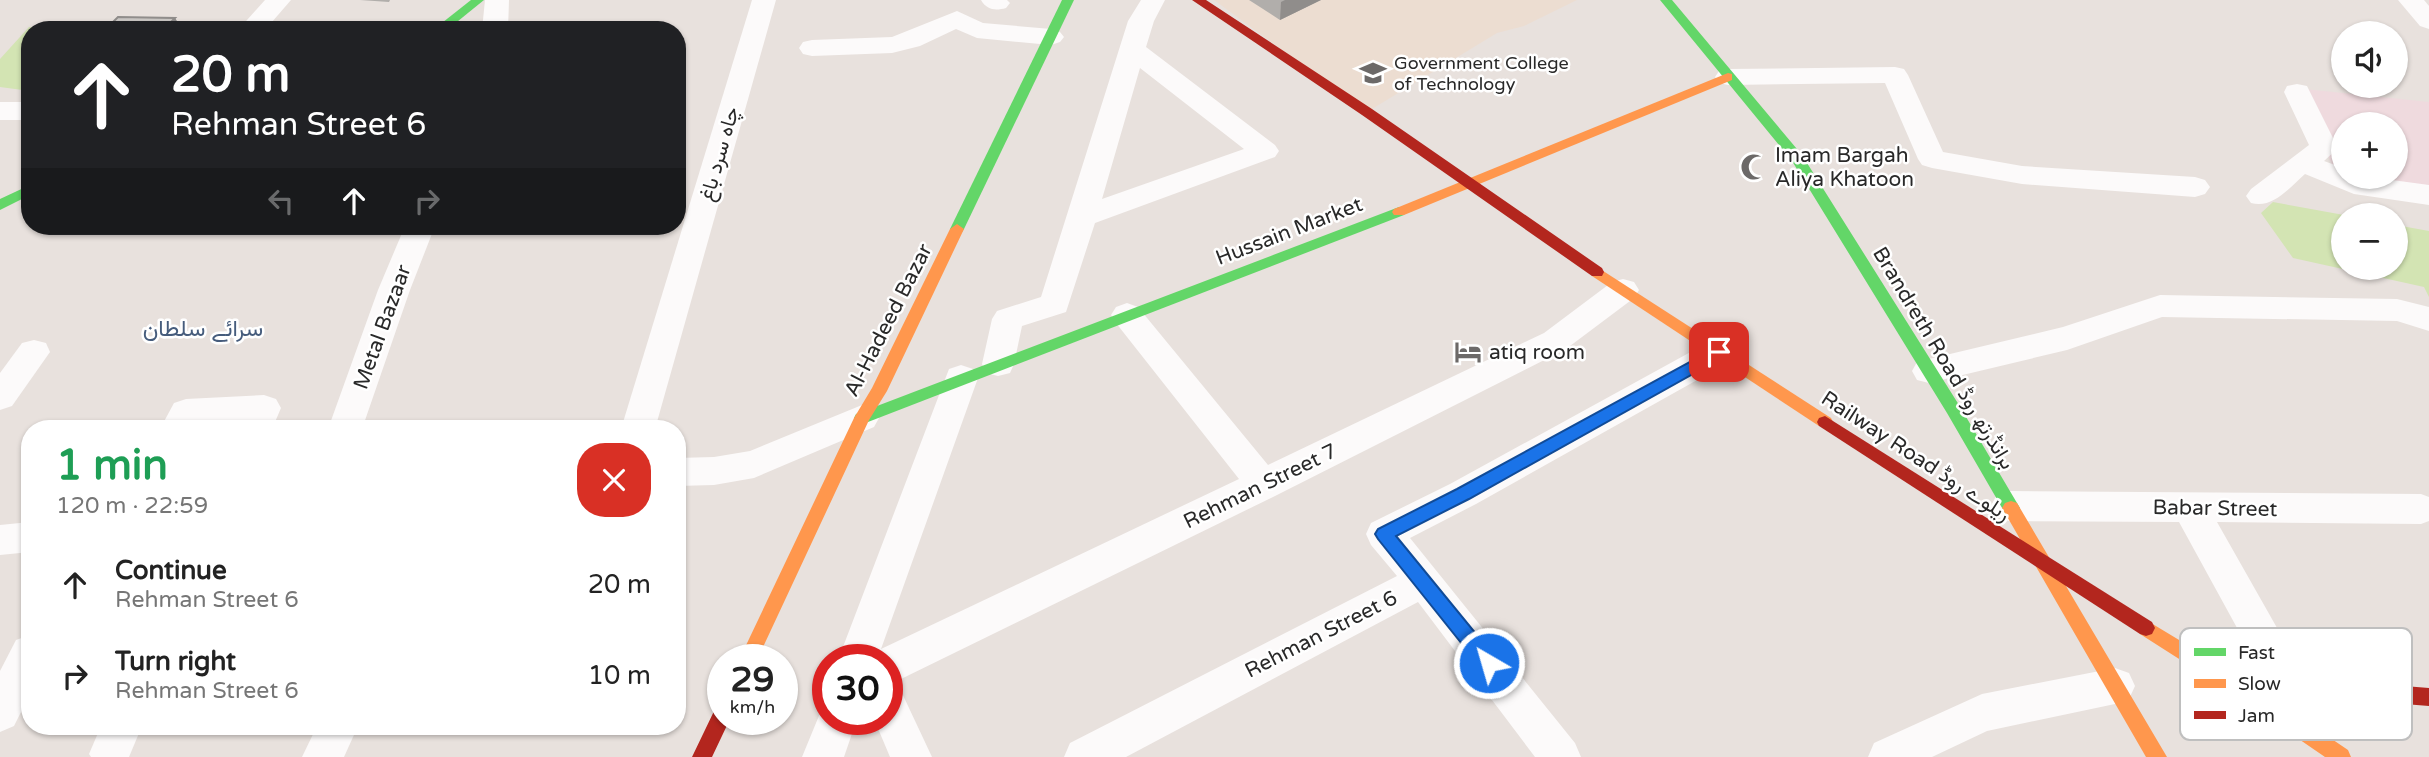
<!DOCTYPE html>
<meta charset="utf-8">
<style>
:root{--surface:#fff;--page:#f2f2f2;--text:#222;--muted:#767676}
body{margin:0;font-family:"Varela Round",Vazirmatn,sans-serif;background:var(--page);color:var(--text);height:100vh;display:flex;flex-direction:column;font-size:26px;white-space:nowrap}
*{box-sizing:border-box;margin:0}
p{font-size:23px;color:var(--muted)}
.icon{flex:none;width:38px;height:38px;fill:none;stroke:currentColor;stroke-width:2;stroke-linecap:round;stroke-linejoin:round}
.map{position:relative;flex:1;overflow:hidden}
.details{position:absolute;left:21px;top:420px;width:665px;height:315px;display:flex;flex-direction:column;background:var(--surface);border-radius:28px;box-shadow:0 2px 5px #0004}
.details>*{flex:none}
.banner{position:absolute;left:21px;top:21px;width:665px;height:214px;border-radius:28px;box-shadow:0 2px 5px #0004;background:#202124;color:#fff;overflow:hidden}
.fabs{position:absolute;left:2331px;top:21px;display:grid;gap:14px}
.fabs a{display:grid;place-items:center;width:77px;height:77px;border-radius:50%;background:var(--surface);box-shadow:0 2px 5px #0004;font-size:35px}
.speed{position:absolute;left:707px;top:644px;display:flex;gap:14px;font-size:35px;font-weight:700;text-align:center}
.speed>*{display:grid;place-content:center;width:91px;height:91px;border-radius:50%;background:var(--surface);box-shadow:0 2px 5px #0004;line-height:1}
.speed small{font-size:18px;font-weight:400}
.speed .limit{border:10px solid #d22;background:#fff;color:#111}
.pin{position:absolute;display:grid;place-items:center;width:60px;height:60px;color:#fff;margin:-30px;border-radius:14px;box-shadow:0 4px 10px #0006}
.me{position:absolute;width:77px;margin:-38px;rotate:322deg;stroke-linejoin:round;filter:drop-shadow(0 0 5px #0008)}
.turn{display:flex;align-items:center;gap:24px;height:147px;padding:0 35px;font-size:32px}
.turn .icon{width:91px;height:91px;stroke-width:2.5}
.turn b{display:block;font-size:49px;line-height:60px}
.lanes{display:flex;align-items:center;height:66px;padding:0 35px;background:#0003;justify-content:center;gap:35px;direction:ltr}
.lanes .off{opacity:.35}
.round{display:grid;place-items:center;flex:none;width:74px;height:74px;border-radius:28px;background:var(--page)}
.head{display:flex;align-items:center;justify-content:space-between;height:119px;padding:0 35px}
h1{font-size:42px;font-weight:700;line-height:52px;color:#1e9e55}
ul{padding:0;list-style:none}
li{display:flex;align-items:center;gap:21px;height:91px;padding:0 35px}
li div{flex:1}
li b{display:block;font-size:26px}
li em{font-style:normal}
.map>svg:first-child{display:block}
.education{fill:#ecddd1}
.medical{fill:#efdade;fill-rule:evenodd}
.green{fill:#d3e4b3}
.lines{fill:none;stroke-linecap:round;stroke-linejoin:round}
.street{fill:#fcfafa;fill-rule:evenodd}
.fast{fill:#63d668;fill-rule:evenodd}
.slow{fill:#ff974d;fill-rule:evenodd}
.jam{fill:#b3261e;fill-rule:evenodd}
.wall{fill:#b1aeab}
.shaded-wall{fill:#908d8b}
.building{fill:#cecac7;stroke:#908d8b;stroke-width:2}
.route{fill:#1a73e8;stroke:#114b97;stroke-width:2}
.labels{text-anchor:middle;stroke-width:5;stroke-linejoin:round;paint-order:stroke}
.far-poi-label{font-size:18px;fill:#292929;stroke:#fff;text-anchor:start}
.street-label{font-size:21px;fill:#292929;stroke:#fff}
.poi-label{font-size:21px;fill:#292929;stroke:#fff;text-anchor:start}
.neighbourhood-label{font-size:23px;fill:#465c7c;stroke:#fff}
.key{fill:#fff;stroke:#bfbfbf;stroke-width:2}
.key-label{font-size:19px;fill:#292929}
</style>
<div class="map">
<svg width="2429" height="757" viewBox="0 0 2429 757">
<rect width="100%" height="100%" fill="#e8e1dd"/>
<path class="education" d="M1214,0H1577L1524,26L1497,33L1367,112Z"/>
<path class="medical" d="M2295,88L2429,102V195L2339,179ZM2343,124H2396V177H2343Z"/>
<g class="green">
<path d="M29,27L127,29L30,30V91L0,87V59Z"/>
<path d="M2273,202L2344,215L2343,268H2396V225L2429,231V297L2424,287L2293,258L2261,213Z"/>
</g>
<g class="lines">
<g class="street">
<path d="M265,0H291L265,30H238Z"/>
<path d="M485,0H509L508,30H482Z"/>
<path d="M752,0H776L655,429H621Z"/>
<path d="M981,0H1007L1010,3L1006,8C995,11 987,10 981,0Z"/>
<path d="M1141,0H1165L1154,21L1146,47L1275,145L1279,151L1275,157L1095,223L1066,312L1022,326L1014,364L1010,373L998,376L986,373L982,364L992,319L997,311L1041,297L1128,21ZM1140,68L1244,149L1102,199Z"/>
<path d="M2398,0H2424L2429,6V29L2420,26Z"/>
<path d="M957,11L983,23L1051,29L1060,32L1064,37L1060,42L1051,45L977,38L956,29L920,46L892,53L812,56L803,54L799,48L803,42L812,40L892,37Z"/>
<path d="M1895,67L1904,69L1908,75L1943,152L2022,166L2195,177L2205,180L2210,187L2205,194L2195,197L2022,184L1932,168L1922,165L1918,159L1885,83L1728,85L1719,83L1715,77L1719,71L1728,69Z"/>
<path d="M2297,84L2307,86L2338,148L2324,161L2343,168V177H2370L2429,185V205L2354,194L2305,174C2289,188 2273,209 2251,203L2246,196L2251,189L2309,145L2284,92L2287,86Z"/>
<rect x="0" y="102" width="30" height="18"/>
<path d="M405,226H435L410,290L362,429H328L378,290Z"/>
<path d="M1623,279L1634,282L1639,290L1634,298L1566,349L1277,495L901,679L887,684V660H838L949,369L961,365L973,369L978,378L881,649L1239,479L1116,323L1111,315L1116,307L1127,303L1138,307L1268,465L1544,333L1612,282Z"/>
<path d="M2160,295L2397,299L2429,307V331L2397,321L2162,317L2067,350L1929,383L1917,380L1912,371L1917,362L1929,359L2063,327Z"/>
<path d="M34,340L46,343L50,352L12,406L0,410V373L22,343Z"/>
<path d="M1719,340L1731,343L1735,352L1731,361L1476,504L1410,538L1575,743L1581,757H1535L1418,602L1126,757H1064L1070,743L1397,576L1371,545L1366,534L1371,523L1450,484L1707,343Z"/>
<path d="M264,395L276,399L281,408L272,429H238L241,422L196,425L194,429H160L174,403L186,399Z"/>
<path d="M862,405L874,409L879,418L874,427L754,478L714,485L677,486V458L714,457L750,451Z"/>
<path d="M2009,491L2421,494L2429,497V521L2421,524L2217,522L2310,686L2304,699L2290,704L2276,699L2179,522L2009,521L1996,516L1991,506L1996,496Z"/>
<path d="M30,522V552L0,555V525Z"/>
<path d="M30,635V694L14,726L0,732V671L16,640Z"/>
<path d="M2115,668L2129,673L2135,686L2129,699L2115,704L1987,731L1932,757H1868L1874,743L1982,694Z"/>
<path d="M887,686L901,691L932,757H890L874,719H887Z"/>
<path d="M828,704V719H857L844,757H802L823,706Z"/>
<path d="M101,726H142L129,757H91L89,754Z"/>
<path d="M317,726H358L344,757H302Z"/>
</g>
<g class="fast">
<path d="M471,0H484L447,30H433Z"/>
<path d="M1062,0H1074L964,229L962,232H952L950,229Z"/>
<path d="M1660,0H1672L1802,155L1959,405L2017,503L2020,508L2017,513L2011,515L2005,513L1947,413L1792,161Z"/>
<path d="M30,185V195L0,210V199Z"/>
<path d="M1399,207L1404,209L1406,212L1404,215L868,422H856L854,418L856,414Z"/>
</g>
<g class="slow">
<path d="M1728,73L1732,74V80L1404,215H1394L1392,212L1394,209Z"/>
<path d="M957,224L964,229L887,391L869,420L757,660H739L854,418L872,388L950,229Z"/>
<path d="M1597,267L1831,418L1833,422L1831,426H1819L1592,276L1590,272L1592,268Z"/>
<path d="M2011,501L2017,503L2167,757H2146L2005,513L2002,508L2005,503Z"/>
<path d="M2146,620L2237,675L2348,750L2351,757H2325L2223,687L2140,634L2137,628L2140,622Z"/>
</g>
<g class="jam">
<path d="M1192,0H1206L1372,109L1602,268L1604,272L1602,276H1592L1362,115Z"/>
<path d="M1825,416L2152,622L2155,628L2152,634L2146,636L2140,634L1819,426L1817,422L1819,418Z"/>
<path d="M2232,672L2429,688V706L2232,690L2225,687L2223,681L2225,675Z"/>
<path d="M723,704V719H730L712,757H692L716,707Z"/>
</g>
</g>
<g class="wall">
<path d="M360,0H390L389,2Z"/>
<path d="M1249,0H1321L1280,20Z"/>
</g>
<g class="shaded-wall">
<path d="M1285,0H1321L1280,20L1281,2Z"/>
<path d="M175,18L183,30H163Z"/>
</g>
<path class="building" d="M118,17L175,18L163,30H105Z"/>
<path class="route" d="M1719,346L1725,348L1727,352L1725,356L1469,499L1396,536L1495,657L1498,663L1495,669L1489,672L1482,669L1378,539L1375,534L1378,529L1457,489Z"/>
<defs>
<g id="university-bare" transform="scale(2.1)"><path d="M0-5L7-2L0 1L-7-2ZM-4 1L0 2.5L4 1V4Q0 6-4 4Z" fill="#6c6968" stroke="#fff" stroke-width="2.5" paint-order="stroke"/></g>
<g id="mosque-bare" transform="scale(2.1)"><path d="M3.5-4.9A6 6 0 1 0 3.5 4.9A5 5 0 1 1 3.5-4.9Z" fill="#6c6968" stroke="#fff" stroke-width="2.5" paint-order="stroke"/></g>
<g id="hotel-bare" transform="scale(2.1)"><path d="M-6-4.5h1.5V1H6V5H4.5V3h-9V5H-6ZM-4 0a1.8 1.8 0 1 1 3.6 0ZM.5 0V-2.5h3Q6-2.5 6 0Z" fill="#6c6968" stroke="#fff" stroke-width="2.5" paint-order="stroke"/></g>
</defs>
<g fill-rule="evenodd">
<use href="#university-bare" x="1373" y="73"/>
<use href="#mosque-bare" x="1754" y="167"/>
<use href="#hotel-bare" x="1468" y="352"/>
</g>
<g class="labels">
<g class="far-poi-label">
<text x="1394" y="69">Government College<tspan x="1394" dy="21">of Technology</tspan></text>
</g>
<g class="street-label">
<text transform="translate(719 154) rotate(-74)" y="7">چاہ سرد باغ</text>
<text transform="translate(1289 231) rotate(-21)" y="7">Hussain Market</text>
<text transform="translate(888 320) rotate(-63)" y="7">Al-Hadeed Bazar</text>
<text transform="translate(382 327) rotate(-70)" y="7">Metal Bazaar</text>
<text transform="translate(1944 358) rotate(59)" y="7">Brandreth Road برانڈرتھ روڈ</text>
<text transform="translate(1916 456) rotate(33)" y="7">Railway Road ریلوے روڈ</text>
<text transform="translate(1260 486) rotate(-26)" y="7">Rehman Street 7</text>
<text transform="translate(2215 508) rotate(1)" y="7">Babar Street</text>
<text transform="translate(1321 634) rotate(-27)" y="7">Rehman Street 6</text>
</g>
<g class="poi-label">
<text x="1775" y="162">Imam Bargah<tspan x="1775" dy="24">Aliya Khatoon</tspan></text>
<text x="1489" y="359">atiq room</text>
</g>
<g class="neighbourhood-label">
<text x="203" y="336">سرائے سلطان</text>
</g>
</g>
<rect x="2180" y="628" width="232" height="112" rx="10" class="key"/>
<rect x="2194" y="648" width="32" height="8" fill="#63d668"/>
<rect x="2194" y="679" width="32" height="9" fill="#ff974d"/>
<rect x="2194" y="711" width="32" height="8" fill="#b3261e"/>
<g class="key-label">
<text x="2238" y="659">Fast</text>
<text x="2238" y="690">Slow</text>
<text x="2238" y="722">Jam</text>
</g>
</svg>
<div class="fabs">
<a><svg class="icon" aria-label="sound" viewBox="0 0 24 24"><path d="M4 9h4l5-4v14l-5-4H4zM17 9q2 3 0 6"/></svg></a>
<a>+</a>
<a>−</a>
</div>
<div class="speed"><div>29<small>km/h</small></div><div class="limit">30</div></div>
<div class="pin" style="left:1719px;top:352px;background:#d93025"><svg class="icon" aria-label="arrive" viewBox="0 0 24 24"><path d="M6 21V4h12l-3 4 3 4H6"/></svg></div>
<svg class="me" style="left:1489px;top:663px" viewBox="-20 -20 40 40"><circle r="17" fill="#1a73e8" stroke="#fff" stroke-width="3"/><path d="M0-11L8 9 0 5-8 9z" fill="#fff"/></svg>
<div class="banner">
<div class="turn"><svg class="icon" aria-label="ahead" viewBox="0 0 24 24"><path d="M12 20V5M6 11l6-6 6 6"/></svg><div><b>20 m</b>Rehman Street 6</div></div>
<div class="lanes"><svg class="icon off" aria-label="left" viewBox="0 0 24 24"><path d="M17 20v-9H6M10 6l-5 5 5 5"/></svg><svg class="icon" aria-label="ahead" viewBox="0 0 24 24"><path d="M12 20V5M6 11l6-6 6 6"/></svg><svg class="icon off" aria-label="right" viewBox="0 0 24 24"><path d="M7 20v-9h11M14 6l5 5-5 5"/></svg></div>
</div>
<section class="details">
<div class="head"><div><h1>1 min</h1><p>120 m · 22:59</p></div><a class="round" style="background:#d93025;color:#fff"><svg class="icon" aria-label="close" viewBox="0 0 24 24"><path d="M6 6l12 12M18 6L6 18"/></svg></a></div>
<ul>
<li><svg class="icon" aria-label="ahead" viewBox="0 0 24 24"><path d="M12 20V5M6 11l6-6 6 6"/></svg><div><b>Continue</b><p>Rehman Street 6</p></div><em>20 m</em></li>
<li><svg class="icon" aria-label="right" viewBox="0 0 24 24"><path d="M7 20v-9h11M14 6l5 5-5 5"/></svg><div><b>Turn right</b><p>Rehman Street 6</p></div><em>10 m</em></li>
</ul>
</section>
</div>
